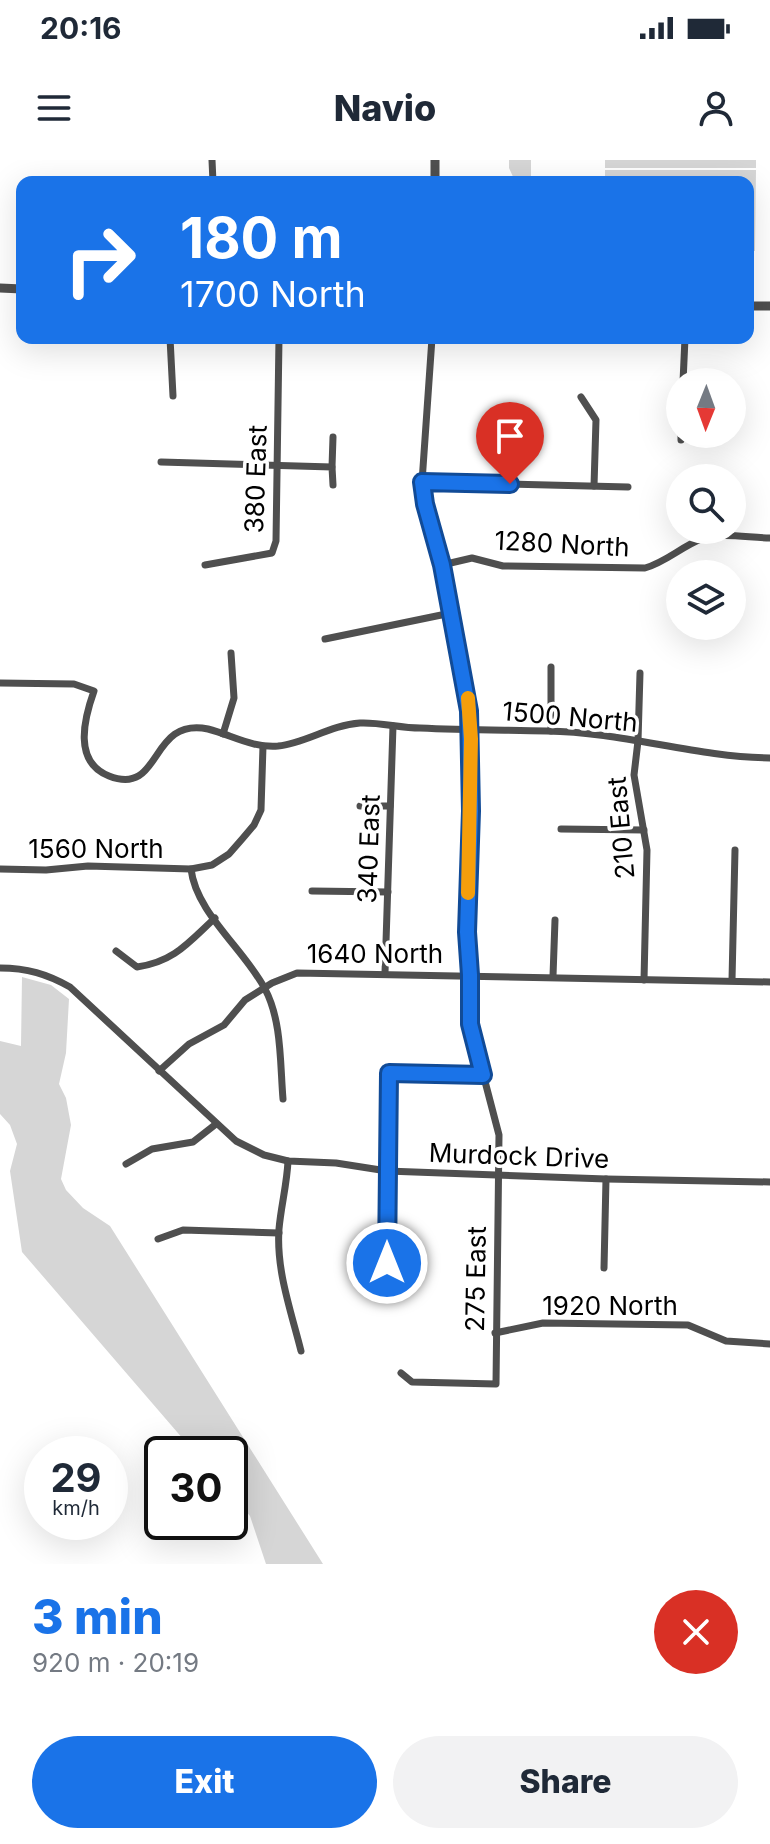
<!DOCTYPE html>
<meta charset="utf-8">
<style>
:root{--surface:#fff;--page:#f2f2f3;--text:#1f2937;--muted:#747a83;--accent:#1a73e8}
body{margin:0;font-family:Inter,sans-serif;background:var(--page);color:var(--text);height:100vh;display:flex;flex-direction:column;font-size:30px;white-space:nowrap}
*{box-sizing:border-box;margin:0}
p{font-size:26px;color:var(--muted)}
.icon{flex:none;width:44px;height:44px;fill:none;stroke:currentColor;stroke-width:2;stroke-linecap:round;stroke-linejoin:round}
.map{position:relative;height:1404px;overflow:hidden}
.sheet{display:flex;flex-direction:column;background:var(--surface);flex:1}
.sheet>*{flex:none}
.top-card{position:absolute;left:16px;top:16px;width:738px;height:168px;border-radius:16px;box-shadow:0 8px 32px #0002;background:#1a73e8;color:#fff;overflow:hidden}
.needle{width:52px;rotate:181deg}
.fabs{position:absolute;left:666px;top:208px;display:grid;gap:16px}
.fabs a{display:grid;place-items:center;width:80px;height:80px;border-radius:50%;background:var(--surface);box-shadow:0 8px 32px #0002;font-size:40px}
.speed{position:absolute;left:24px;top:1276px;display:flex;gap:16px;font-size:40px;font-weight:700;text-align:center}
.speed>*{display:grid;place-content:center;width:104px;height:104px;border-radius:50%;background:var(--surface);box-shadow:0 8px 32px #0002;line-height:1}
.speed small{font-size:20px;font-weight:400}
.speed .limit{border:4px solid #111;border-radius:12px;background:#fff;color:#111}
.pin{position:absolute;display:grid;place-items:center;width:68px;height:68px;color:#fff;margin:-82px -34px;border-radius:50% 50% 50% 0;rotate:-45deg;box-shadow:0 0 8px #0007}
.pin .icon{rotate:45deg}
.me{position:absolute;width:88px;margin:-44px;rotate:0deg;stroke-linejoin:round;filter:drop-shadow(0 0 6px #0008)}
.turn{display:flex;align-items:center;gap:28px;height:168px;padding:0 32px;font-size:36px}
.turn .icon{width:104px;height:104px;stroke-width:2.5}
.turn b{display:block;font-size:56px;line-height:68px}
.round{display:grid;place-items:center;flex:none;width:84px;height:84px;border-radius:42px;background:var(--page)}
.headline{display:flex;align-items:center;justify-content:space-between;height:136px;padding:0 32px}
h1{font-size:48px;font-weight:800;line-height:60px;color:var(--accent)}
.action{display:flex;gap:16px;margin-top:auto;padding:16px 32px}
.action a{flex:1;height:92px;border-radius:48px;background:var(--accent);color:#fff;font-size:32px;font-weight:800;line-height:92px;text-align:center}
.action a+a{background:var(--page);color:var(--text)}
.status{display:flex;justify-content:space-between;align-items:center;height:56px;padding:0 40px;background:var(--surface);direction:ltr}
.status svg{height:22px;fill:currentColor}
header{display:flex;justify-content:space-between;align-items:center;height:104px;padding:0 32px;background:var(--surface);font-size:36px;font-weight:800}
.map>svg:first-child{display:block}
.green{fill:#d6d6d6}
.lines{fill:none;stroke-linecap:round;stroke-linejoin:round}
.minor{stroke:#4f4f4f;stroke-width:7}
.tertiary{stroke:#4f4f4f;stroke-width:9}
.route-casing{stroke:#114b97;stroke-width:20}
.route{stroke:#1a73e8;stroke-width:14}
.slow{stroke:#f59e0b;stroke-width:14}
.labels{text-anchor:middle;stroke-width:7;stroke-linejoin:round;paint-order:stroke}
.street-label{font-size:26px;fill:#000;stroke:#fff}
</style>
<div class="status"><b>20:16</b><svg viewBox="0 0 49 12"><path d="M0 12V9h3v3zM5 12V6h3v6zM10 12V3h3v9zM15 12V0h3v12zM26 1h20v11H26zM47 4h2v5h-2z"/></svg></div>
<header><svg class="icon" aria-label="menu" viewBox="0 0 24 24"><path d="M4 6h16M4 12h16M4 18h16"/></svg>Navio<svg class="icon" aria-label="person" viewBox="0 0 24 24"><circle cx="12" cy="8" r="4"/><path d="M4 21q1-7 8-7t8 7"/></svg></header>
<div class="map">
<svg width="770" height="1404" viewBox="0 0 770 1404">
<rect width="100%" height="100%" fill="#fff"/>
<g class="green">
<path d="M509,0H531V21H515L509,8Z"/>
<rect x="605" y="0" width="151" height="8"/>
<path d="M605,10H756L755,91H748V22H605Z"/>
<path d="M22,817L51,825L69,839L66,893L59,924L66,938L71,965L61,1019L66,1030L83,1048L110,1066L323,1404H266L250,1356L230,1333V1294H196L22,1092L10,1011L17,984L10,965L0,954V881L21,886Z"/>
</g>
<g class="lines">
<g class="minor">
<path d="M212,0L213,22"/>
<path d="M170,178L173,236"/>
<path d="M683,222L685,178"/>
<path d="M581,237L596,260L594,326"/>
<path d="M681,280V274"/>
<path d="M161,302L332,307L333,325"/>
<path d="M332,307L333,277"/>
<path d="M422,322L628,327"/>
<path d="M510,324L512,257"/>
<path d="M205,405L272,393L276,381L279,178"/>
<path d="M442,405L472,398L503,406L645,408C666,402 681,387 701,379C721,372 749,378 770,378"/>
<path d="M325,479L451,453"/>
<path d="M640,513L638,581L634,615L647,690L644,820"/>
<path d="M0,523L74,524L94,531C84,559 73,602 109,616C163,637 148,557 208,569C232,575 252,588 278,586C306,583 330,565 360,563C380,562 400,568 420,568C463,570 505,570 547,571C623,572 695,597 770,598"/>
<path d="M551,571V507"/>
<path d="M223,574L234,538L231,493"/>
<path d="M360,646H390"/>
<path d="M561,669L644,670"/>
<path d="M0,709L46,710L88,706L191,709L212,705L229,694L243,678L254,665L261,650L263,586"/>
<path d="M191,709C196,753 245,790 265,829C282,861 280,904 283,939"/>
<path d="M312,731L388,732"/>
<path d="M116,791L137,807C174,802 189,782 215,758"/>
<path d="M0,808C27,808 47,814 70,827L236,981L264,995L288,1001L336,1003L387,1011L606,1019L770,1022"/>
<path d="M385,813L393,566"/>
<path d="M553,816L555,760"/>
<path d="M732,820L735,690"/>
<path d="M159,911L189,884L224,865L245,840L272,823L297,813L770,822"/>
<path d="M288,1001C287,1024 281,1046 279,1069C276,1110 291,1151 301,1191"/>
<path d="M126,1004L152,989L193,982L216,964"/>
<path d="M158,1079L183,1070L279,1073"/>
<path d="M387,1103L389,913L483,915"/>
<path d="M604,1108L606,1019"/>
<path d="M495,1173L543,1163L688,1165L726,1181L770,1184"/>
<path d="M401,1213L412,1222L496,1224L499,975L470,864V815L467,772L471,570L461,498L422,322L432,178"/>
</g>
<g class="tertiary">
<path d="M435,22V0"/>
<path d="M0,128L22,129"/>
<path d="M748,146H770"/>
</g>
</g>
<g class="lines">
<g class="route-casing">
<path id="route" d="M387,1103L389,913L483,915L470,864V815L467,772L471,651L469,551L442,405L425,344L422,322L510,324"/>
</g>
<use href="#route" class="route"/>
<path class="slow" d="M468,538L471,579L468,733"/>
</g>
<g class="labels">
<g class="street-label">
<text transform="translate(256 319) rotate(-88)" y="9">380 East</text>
<text transform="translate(562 384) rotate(3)" y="9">1280 North</text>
<text transform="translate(570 557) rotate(5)" y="9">1500 North</text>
<text transform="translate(621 668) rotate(-95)" y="9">210 East</text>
<text x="96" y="698">1560 North</text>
<text transform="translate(369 689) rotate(-88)" y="9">340 East</text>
<text x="375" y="803">1640 North</text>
<text transform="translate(519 996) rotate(2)" y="9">Murdock Drive</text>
<text transform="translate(476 1119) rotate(-89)" y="9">275 East</text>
<text x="610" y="1155">1920 North</text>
</g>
</g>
</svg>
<div class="fabs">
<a><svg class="needle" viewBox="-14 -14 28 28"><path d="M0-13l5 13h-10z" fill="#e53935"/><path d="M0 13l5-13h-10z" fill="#747a83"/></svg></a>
<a><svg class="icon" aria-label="search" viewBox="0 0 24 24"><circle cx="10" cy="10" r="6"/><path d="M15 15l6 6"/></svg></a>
<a><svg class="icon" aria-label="layers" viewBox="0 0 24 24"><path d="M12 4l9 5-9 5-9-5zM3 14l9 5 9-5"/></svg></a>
</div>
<div class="speed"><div>29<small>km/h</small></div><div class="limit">30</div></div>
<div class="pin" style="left:510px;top:324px;background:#d93025"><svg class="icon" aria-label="arrive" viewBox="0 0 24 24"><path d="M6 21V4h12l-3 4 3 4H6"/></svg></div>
<svg class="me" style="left:387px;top:1103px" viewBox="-20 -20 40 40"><circle r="17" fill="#1a73e8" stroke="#fff" stroke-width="3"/><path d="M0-11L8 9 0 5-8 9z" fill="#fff"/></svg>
<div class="top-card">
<div class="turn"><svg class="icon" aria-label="right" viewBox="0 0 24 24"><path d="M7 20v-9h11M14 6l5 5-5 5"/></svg><div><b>180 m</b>1700 North</div></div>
</div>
</div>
<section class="sheet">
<div class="headline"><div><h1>3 min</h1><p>920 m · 20:19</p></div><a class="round" style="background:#d93025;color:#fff"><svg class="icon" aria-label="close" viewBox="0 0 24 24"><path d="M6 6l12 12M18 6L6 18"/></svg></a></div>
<div class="action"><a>Exit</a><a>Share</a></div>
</section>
